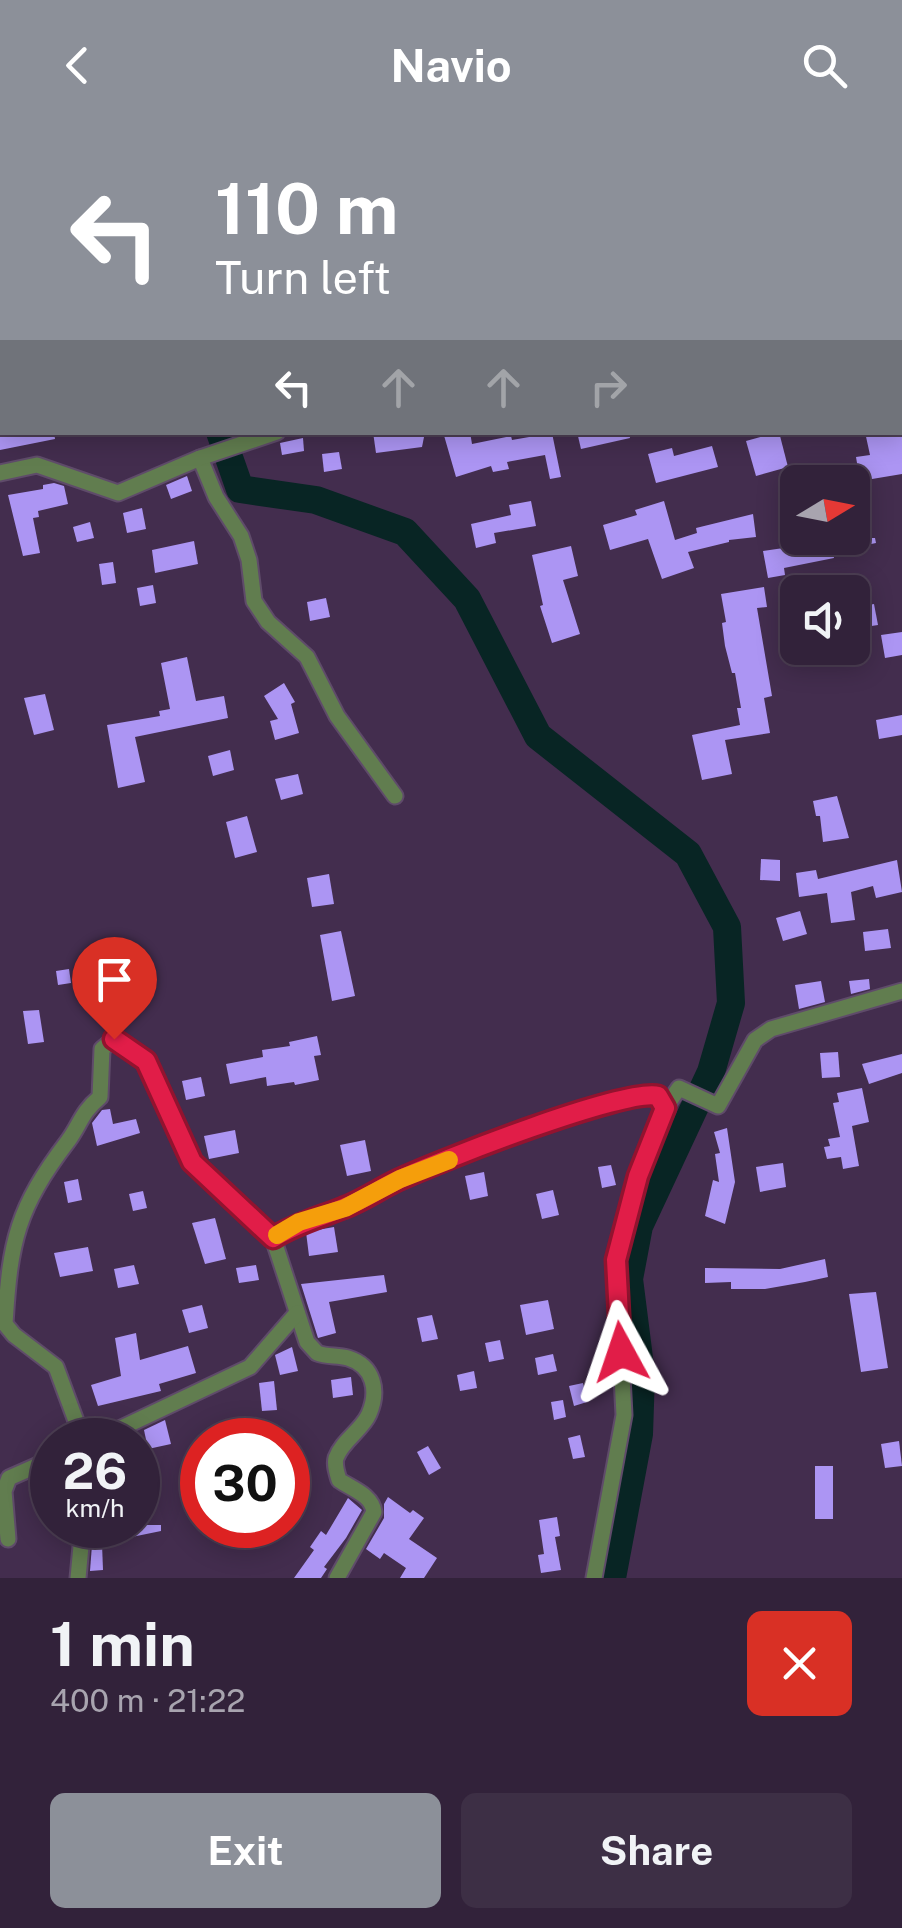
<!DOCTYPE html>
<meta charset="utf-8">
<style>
:root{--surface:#32223a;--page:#3d2f45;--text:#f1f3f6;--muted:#a8a4af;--line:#4d3f54;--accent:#8c9099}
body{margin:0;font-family:"Public Sans",sans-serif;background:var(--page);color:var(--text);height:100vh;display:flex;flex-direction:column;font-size:38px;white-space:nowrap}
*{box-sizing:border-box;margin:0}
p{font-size:32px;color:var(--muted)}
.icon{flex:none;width:55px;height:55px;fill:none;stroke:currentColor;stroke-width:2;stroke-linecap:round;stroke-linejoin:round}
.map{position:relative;height:1448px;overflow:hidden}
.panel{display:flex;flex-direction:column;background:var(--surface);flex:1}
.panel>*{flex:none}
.guide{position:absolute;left:0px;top:0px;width:902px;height:305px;box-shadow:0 5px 25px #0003,0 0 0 2px var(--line);background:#8c9099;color:#fff;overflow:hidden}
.needle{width:65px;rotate:80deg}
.buttons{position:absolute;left:780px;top:335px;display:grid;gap:20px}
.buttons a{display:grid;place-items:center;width:90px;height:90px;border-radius:15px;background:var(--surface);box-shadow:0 5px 25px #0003,0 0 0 2px var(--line);font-size:50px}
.speed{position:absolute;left:30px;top:1288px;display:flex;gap:20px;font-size:50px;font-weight:700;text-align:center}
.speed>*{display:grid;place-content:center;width:130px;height:130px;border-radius:50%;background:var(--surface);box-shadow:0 5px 25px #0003,0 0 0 2px var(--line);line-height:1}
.speed small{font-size:25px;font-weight:400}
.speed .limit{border:15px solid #d22;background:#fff;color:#111}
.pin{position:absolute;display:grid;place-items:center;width:85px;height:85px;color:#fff;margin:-102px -42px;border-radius:50% 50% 50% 0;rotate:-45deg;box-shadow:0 0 10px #0007}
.pin .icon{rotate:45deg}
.me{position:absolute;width:110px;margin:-55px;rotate:355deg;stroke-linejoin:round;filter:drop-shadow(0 0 8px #0008)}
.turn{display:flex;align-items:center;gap:35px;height:210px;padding:0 50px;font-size:45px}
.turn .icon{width:130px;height:130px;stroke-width:2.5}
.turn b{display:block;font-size:70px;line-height:85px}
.lanes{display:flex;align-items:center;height:95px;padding:0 50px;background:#0003;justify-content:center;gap:50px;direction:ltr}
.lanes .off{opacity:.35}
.round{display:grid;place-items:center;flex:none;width:105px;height:105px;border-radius:15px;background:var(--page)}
.head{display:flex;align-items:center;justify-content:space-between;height:170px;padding:0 50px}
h1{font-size:60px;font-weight:700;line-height:75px}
.action{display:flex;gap:20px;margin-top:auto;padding:20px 50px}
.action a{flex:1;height:115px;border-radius:15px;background:var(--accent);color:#fff;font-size:40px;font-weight:700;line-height:115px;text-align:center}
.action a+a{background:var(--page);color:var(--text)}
header{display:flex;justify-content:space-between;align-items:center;height:130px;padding:0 50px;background:var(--accent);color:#fff;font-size:45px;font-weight:700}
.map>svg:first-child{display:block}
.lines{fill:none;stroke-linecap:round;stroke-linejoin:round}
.stream{stroke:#082524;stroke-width:5}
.river{stroke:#082524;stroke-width:28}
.building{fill:#ac95f3}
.street-casing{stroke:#5f4b6a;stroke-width:19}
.street{stroke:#617d4f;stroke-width:15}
.route-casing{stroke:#92132f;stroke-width:25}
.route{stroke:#e11d48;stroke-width:18}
.slow{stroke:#f59e0b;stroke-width:18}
</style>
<header><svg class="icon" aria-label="back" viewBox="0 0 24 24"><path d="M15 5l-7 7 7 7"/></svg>Navio<svg class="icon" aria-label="search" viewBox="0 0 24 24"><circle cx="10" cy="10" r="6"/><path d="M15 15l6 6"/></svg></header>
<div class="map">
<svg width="902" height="1448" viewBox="0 0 902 1448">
<rect width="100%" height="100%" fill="#432d4e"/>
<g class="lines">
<path class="stream" d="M23,0L25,2"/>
<path class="river" d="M220,302L240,359L316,370L405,402L467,469L538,606L688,724L727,797L731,873L711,942L639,1096L629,1149L641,1244L639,1304L612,1448"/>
</g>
<g class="building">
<path d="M0,302H54L55,309L0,320Z"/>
<path d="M373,302H425L422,317L376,323Z"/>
<path d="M443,302H470L472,314L511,306L512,310L552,303L561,347L550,349L545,325L507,332L509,339L493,342L491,336L456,347Z"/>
<path d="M577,302H629L630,308L581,319Z"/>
<path d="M779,302L788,337L756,346L746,311Z"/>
<path d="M865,302H902V344L860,351L856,327L870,325Z"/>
<path d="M303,308L304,321L282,325L280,313Z"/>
<path d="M712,316L718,337L656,353L648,324L672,318L674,326Z"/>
<path d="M339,322L342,339L324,342L322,324Z"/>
<path d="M187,346L192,361L171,369L166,355Z"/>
<path d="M54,353L64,356L68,374L38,381L39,387L33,388L40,423L23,426L8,365L43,359V355Z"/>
<path d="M531,371L536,396L494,403L496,413L476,418L471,394L511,385L509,375Z"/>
<path d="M664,371L675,410L697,403L696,398L753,384L756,407L729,410V412L688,422L694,438L662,449L648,409L610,420L603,395L637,385L635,380Z"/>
<path d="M852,373H859L865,408H875L876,413L833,422L834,428L784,438L785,445L768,448L763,421L852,408Z"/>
<path d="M142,378L146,399L127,403L123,383Z"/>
<path d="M90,392L94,408L77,412L73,397Z"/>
<path d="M194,411L198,434L155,443L152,420Z"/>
<path d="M571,416L578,446L563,450L580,504L552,513L540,476L543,475L532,425Z"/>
<path d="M113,432L116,453L102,455L99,434Z"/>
<path d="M153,455L156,473L140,476L137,458Z"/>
<path d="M764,457L767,477L757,478L772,566L764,568L770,603L725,610L732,644L702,650L692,605L740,595L737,578H741L735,543H732L725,516L722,493L726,492L721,464Z"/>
<path d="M326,468L330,487L310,491L307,472Z"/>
<path d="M874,474L878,495L852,499V478Z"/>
<path d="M902,502V525L885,528L881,505Z"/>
<path d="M187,527L196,571L224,566L228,588L135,607L145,652L118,658L107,595L160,586L159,581L170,579L161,533Z"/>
<path d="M284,553L295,572L291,574L299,603L275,610L270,591L278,589L264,566Z"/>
<path d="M45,564L54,600L34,605L24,568Z"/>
<path d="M902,585V605L879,609L876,590Z"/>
<path d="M230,620L234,640L213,646L208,626Z"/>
<path d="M298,644L303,664L281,670L275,649Z"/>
<path d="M837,666L849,708L823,712L820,686H816L813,671Z"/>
<path d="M247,686L257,722L235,728L226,692Z"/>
<path d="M761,729L780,730V751L760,750Z"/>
<path d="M897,730L902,762L876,768L873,756L851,762L855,790L831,793L827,763L799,767L796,743L816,740L818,749Z"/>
<path d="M329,744L334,774L312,777L307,748Z"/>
<path d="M800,781L807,804L783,811L776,788Z"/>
<path d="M888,799L891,818L865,821L863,802Z"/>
<path d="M341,801L355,866L332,871L320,805Z"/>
<path d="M130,832L134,858L117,861L112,835Z"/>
<path d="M69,839L71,853L58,855L56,841Z"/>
<path d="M869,849L870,859L851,864L849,851Z"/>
<path d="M821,851L825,872L799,879L795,855Z"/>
<path d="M39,880L44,912L28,914L23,881Z"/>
<path d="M317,906L321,925L314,926L319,950L295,955L294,952L267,956L266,947L230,954L226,934L263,927L262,920L290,916L289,912Z"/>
<path d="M838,922L840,947L822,948L820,923Z"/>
<path d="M902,924V943L869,954L862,934Z"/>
<path d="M201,947L205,966L186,970L182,951Z"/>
<path d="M862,958L869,992L852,996L859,1036L843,1039L841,1027L827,1029L824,1017L830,1016L828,1009L840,1007L833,973L839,972L837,963Z"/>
<path d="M110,979L113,994L136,989L140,1003L97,1016L92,993L102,980Z"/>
<path d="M727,998L735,1052L725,1094L705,1086L713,1050L719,1052L715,1024L720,1023L714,1002Z"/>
<path d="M235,1000L239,1023L209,1029L204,1006Z"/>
<path d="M365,1010L371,1041L347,1046L340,1015Z"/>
<path d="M783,1033L786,1057L760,1062L756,1037Z"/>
<path d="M611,1035L616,1055L602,1058L598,1037Z"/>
<path d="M484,1042L488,1066L470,1070L465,1046Z"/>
<path d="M78,1049L82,1070L68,1073L64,1052Z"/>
<path d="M553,1060L559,1085L542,1089L536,1064Z"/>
<path d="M143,1061L147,1078L133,1081L129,1064Z"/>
<path d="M215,1088L226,1129L205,1134L192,1093Z"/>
<path d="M334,1097L338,1122L309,1126L306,1102Z"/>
<path d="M88,1117L93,1141L60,1147L54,1123Z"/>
<path d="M825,1129L828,1147L805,1152L765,1159H731V1152L705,1153V1138L780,1139Z"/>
<path d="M134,1135L139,1154L118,1158L114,1139Z"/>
<path d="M256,1135L259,1150L239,1153L236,1138Z"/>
<path d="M384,1145L387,1162L329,1172L336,1203L318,1208L301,1154Z"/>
<path d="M876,1162L888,1238L861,1242L849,1164Z"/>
<path d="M548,1170L554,1199L526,1205L520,1175Z"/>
<path d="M202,1175L208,1198L189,1203L182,1180Z"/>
<path d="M432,1185L438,1209L422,1212L417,1188Z"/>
<path d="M136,1203L140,1230L188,1216L196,1243L159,1254L161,1261L98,1276L91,1255L121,1246L115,1208Z"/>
<path d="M500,1210L504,1229L489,1232L485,1213Z"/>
<path d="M292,1217L298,1241L280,1245L275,1225Z"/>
<path d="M553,1224L557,1241L538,1245L535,1228Z"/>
<path d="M474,1241L477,1258L460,1261L457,1245Z"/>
<path d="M351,1247L353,1265L333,1268L331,1250Z"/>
<path d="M274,1251L277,1280L262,1281L259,1253Z"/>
<path d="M583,1253L587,1272L574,1276L569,1256Z"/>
<path d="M563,1270L566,1287L554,1290L551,1272Z"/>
<path d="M165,1290L171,1314L148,1319L144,1300Z"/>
<path d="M580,1305L585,1327L573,1329L568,1308Z"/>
<path d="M899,1311L902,1336L885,1338L881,1314Z"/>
<path d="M428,1316L441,1338L429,1345L417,1322Z"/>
<rect x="815" y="1336" width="18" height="53"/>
<path d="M388,1367L410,1383L413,1380L424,1388L409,1409L437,1428L424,1448H400L406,1438L384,1423L380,1429L366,1419L384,1388V1374Z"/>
<path d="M348,1368L362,1380L346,1408L324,1437L327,1439L321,1448H294L314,1420L310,1417L321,1401L326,1405Z"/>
<path d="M557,1387L560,1406L555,1407L561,1440L541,1443L538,1425L544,1424L539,1390Z"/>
<path d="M119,1395H161V1401L122,1409Z"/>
<path d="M102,1414L103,1440L90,1441L92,1415Z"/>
</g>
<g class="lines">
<g class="street-casing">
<g id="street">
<path d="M105,0V2"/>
<path d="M853,0L854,2"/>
<path d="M629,2L630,0"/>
<path d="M900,6H902"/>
<path d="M900,132L902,131"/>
<path d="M900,215L902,220"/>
<path d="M0,247H2"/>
<path d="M200,328L216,367L241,406L249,430L254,471L268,492L307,527L337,586L395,666"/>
<path d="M0,343L37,335L118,363L200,328L277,302"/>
<path d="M273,1108L299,1092L345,1077L400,1049L586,978L652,964L658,966L665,978"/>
<path d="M83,1310L56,1237L14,1205L5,1194C10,1111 17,1078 68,1011C81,993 81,983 100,967L102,919L114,909L145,931L192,1032L273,1108L307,1212L317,1223C327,1227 338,1225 348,1228C374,1236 379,1261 369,1284C362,1300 342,1311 336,1328C334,1335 337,1343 339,1350C352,1359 372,1365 374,1382L337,1448"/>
<path d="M96,1310L250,1237L297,1183"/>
<path d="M8,1409L4,1361L9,1348L52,1329"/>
<path d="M78,1448L83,1395"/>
<path d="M594,1448L624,1285L616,1131L638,1046L665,978L679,958L718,976L755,910L771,899L902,861"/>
</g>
</g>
<use href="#street" class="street"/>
</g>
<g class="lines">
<g class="route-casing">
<path id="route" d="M114,909L146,931L192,1032L273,1108C296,1094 318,1088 343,1078C362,1071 379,1059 398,1050C436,1032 627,957 658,966L665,978L638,1046L616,1130L621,1222"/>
</g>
<use href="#route" class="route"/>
<path class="slow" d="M277,1105L299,1092L345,1078L400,1049L449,1030"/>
</g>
</svg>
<div class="buttons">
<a><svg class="needle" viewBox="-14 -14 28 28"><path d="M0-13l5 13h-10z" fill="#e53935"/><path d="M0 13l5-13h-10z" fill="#a8a4af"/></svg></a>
<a><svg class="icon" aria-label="sound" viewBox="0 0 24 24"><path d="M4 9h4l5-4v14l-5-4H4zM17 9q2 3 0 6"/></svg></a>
</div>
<div class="speed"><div>26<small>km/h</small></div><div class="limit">30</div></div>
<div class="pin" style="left:114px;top:909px;background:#d93025"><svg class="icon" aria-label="arrive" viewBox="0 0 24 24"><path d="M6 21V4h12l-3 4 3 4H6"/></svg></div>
<svg class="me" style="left:621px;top:1222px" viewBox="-20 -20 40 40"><path d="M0-17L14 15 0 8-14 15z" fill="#e11d48" stroke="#fff" stroke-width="4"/></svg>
<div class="guide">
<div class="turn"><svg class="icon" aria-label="left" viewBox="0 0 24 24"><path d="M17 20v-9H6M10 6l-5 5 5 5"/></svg><div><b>110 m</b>Turn left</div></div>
<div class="lanes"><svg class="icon" aria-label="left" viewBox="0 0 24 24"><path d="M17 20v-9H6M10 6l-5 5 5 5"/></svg><svg class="icon off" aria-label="ahead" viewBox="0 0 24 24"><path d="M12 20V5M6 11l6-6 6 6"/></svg><svg class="icon off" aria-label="ahead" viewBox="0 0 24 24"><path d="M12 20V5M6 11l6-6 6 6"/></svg><svg class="icon off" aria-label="right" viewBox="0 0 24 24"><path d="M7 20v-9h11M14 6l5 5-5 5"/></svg></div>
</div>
</div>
<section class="panel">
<div class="head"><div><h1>1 min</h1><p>400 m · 21:22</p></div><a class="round" style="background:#d93025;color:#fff"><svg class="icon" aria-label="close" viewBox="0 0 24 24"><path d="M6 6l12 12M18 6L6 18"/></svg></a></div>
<div class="action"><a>Exit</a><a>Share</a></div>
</section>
